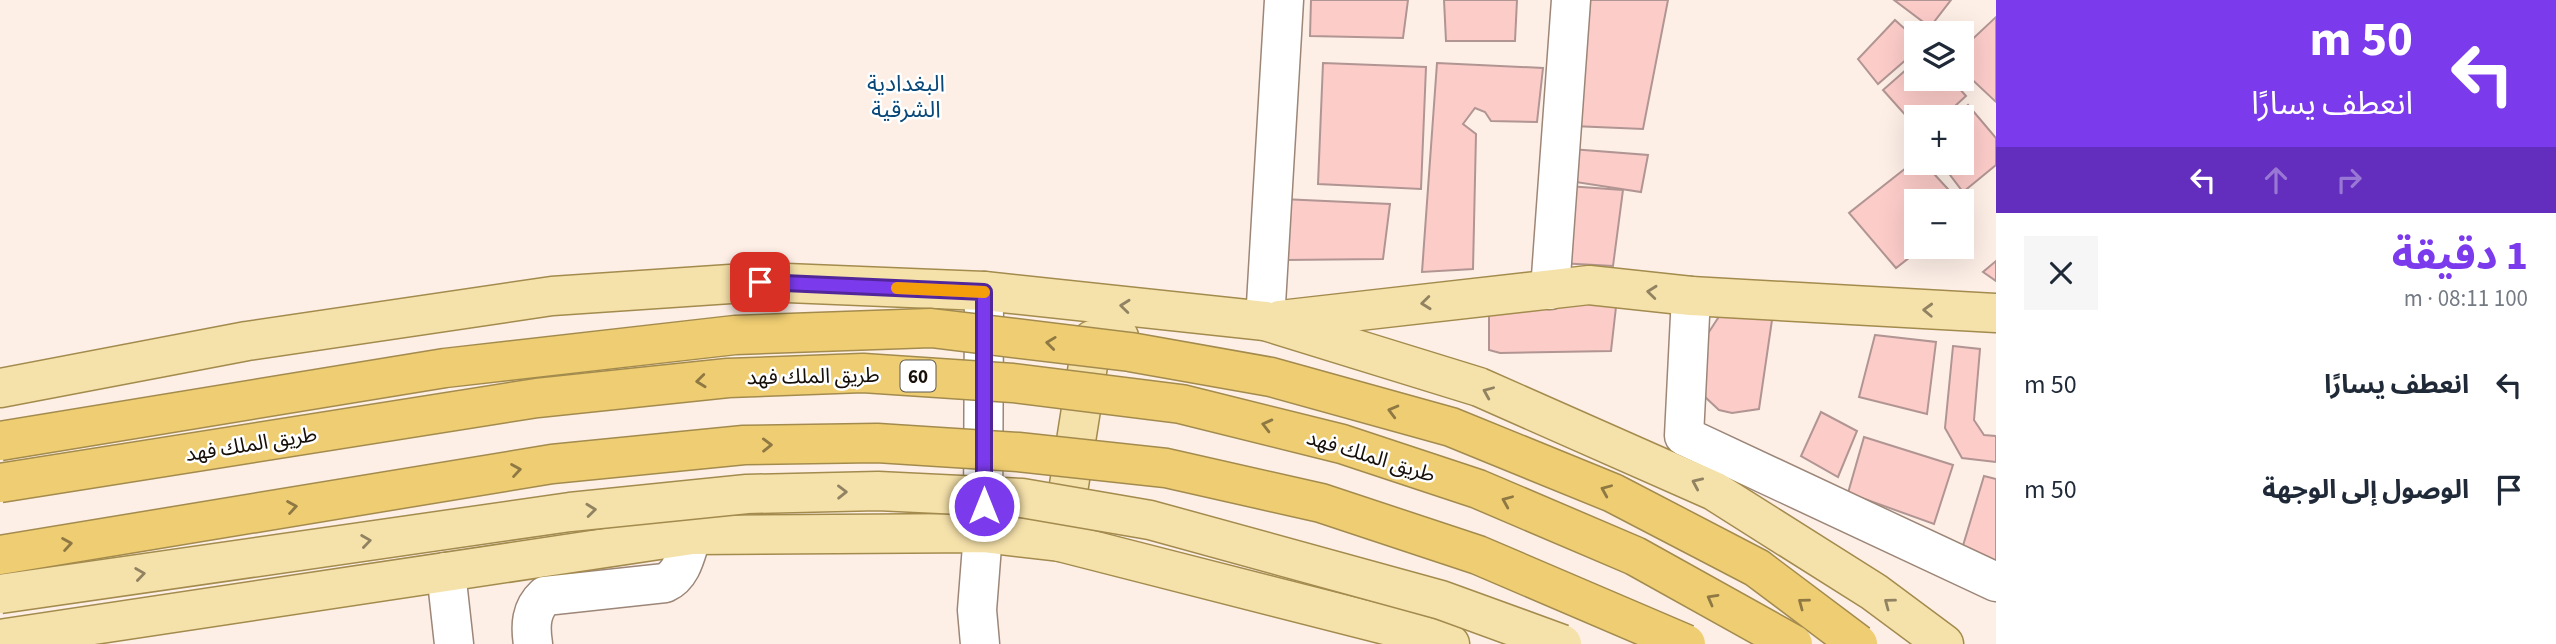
<!DOCTYPE html>
<html lang="ar">
<meta charset="utf-8">
<style>
:root{--surface:#fff;--page:#f6f6f7;--text:#1f2937;--muted:#747a83;--accent:#7c3aed}
body{margin:0;font-family:"Source Sans 3","Noto Sans Arabic",sans-serif;background:var(--page);color:var(--text);direction:rtl;height:100vh;display:flex;flex-direction:column;font-size:26px;white-space:nowrap}
*{box-sizing:border-box;margin:0}
p{font-size:23px;color:var(--muted)}
.icon{flex:none;width:38px;height:38px;fill:none;stroke:currentColor;stroke-width:2;stroke-linecap:round;stroke-linejoin:round}
.map{position:relative;flex:1;overflow:hidden;direction:ltr}
.sheet{display:flex;flex-direction:column;background:var(--surface);width:560px}
.sheet>*{flex:none}
.top-card{background:#7c3aed;color:#fff;overflow:hidden}
.fabs{position:absolute;left:1904px;top:21px;display:grid;gap:14px}
.fabs a{display:grid;place-items:center;width:70px;height:70px;border-radius:0px;background:var(--surface);box-shadow:0 7px 28px #0002;font-size:35px}
.pin{position:absolute;display:grid;place-items:center;width:60px;height:60px;color:#fff;margin:-30px;border-radius:14px;box-shadow:0 4px 10px #0006}
.me{position:absolute;width:77px;margin:-38px;rotate:0deg;stroke-linejoin:round;filter:drop-shadow(0 0 5px #0008)}
.turn{display:flex;align-items:center;gap:24px;height:147px;padding:0 28px;font-size:32px}
.turn .icon{width:91px;height:91px;stroke-width:2.5}
.turn b{display:block;font-size:49px;line-height:60px}
.lanes{display:flex;align-items:center;height:66px;padding:0 28px;background:#0003;justify-content:center;gap:35px;direction:ltr}
.lanes .off{opacity:.35}
.round{display:grid;place-items:center;flex:none;width:74px;height:74px;border-radius:0px;background:var(--page)}
.overview{display:flex;align-items:center;justify-content:space-between;height:119px;padding:0 28px}
h1{font-size:42px;font-weight:700;line-height:52px;color:var(--accent)}
ul{padding:0;list-style:none}
li{display:flex;align-items:center;gap:21px;height:105px;padding:0 28px}
li div{flex:1}
li b{display:block;font-size:26px}
li em{font-style:normal}
main{display:flex;flex:1;min-height:0}
.map>svg:first-child{display:block}
.building{fill:#fcccc9;stroke:#b19593;stroke-width:2}
.lines{fill:none;stroke-linecap:round;stroke-linejoin:round}
.minor-casing{stroke:#9c8678;stroke-width:41}
.major-casing{stroke:#a38b4e;stroke-width:41}
.minor{stroke:#fff;stroke-width:38}
.major{stroke:#f5e1aa;stroke-width:38}
.major-bridge-casing{stroke:#a38b4e;stroke-width:41;stroke-linecap:butt}
.highway-bridge-casing{stroke:#a38b4e;stroke-width:41;stroke-linecap:butt}
.major-bridge{stroke:#f5e1aa;stroke-width:38}
.highway-bridge{stroke:#efcd72;stroke-width:38}
.oneway{stroke:#918362}
.oneway2{stroke:#8e7843}
.route-casing{stroke:#51269a;stroke-width:18}
.route{stroke:#7c3aed;stroke-width:12}
.slow{stroke:#f59e0b;stroke-width:12}
.labels{text-anchor:middle;stroke-width:5;stroke-linejoin:round;paint-order:stroke}
.shield{fill:#fff;stroke:#5d5854;stroke-width:2}
.shield-label{font-size:19px;font-weight:bold;fill:#17100a}
.street-label{font-size:21px;fill:#17100a;stroke:#fff}
.neighbourhood-label{font-size:23px;fill:#094878;stroke:#fff}
</style>
<main>
<section class="sheet">
<div class="top-card">
<div class="turn"><svg class="icon" aria-label="left" viewBox="0 0 24 24"><path d="M17 20v-9H6M10 6l-5 5 5 5"/></svg><div><b>50 m</b>انعطف يسارًا</div></div>
<div class="lanes"><svg class="icon" aria-label="left" viewBox="0 0 24 24"><path d="M17 20v-9H6M10 6l-5 5 5 5"/></svg><svg class="icon off" aria-label="ahead" viewBox="0 0 24 24"><path d="M12 20V5M6 11l6-6 6 6"/></svg><svg class="icon off" aria-label="right" viewBox="0 0 24 24"><path d="M7 20v-9h11M14 6l5 5-5 5"/></svg></div>
</div>
<div class="overview"><div><h1>1 دقيقة</h1><p>100 m · 08:11</p></div><a class="round"><svg class="icon" aria-label="close" viewBox="0 0 24 24"><path d="M6 6l12 12M18 6L6 18"/></svg></a></div>
<ul>
<li><svg class="icon" aria-label="left" viewBox="0 0 24 24"><path d="M17 20v-9H6M10 6l-5 5 5 5"/></svg><div><b>انعطف يسارًا</b></div><em>50 m</em></li>
<li><svg class="icon" aria-label="arrive" viewBox="0 0 24 24"><path d="M6 21V4h12l-3 4 3 4H6"/></svg><div><b>الوصول إلى الوجهة</b></div><em>50 m</em></li>
</ul>
</section>
<div class="map">
<svg width="1996" height="644" viewBox="0 0 1996 644">
<rect width="100%" height="100%" fill="#fdefe6"/>
<g class="building">
<path d="M1311,0H1408L1403,38L1310,36Z"/>
<path d="M1444,0H1517L1515,41H1446Z"/>
<path d="M1582,0H1668L1643,129L1573,126Z"/>
<path d="M1894,0H1951L1930,27Z"/>
<path d="M1996,17V102L1962,70V49Z"/>
<path d="M1895,20L1916,39V51L1878,84L1858,59Z"/>
<path d="M1916,61V79H1951L1966,96L1943,117H1916V127L1883,90Z"/>
<path d="M1323,63L1426,67L1421,189L1318,184Z"/>
<path d="M1437,63L1543,68L1537,122L1491,121L1485,112L1475,108L1463,124L1476,134L1473,269L1422,272Z"/>
<path d="M1968,105L1996,138V165L1963,192L1941,163H1962V117H1954Z"/>
<path d="M1571,149L1648,155L1641,192L1569,181Z"/>
<path d="M1916,160V163H1924L1959,201H1916V247H1923L1896,268L1849,213Z"/>
<path d="M1567,186L1623,190L1613,266L1559,263Z"/>
<path d="M1282,199L1390,204L1383,259L1285,260Z"/>
<path d="M1996,261V281L1983,272Z"/>
<path d="M1617,298L1611,351L1500,353L1489,350V303Z"/>
<path d="M1746,306L1772,320L1759,409L1732,413L1719,410L1704,396L1705,338L1722,312Z"/>
<path d="M1875,335L1936,342L1927,414L1859,397Z"/>
<path d="M1953,346L1980,349L1974,420L1984,435L1996,436V462L1962,458L1945,428Z"/>
<path d="M1821,412L1857,431L1838,477L1801,456Z"/>
<path d="M1864,437L1953,465L1934,524L1848,493Z"/>
<path d="M1984,476L1996,479V564L1962,549Z"/>
</g>
<g class="lines">
<g class="minor-casing">
<g id="minor">
<path d="M1550,290L1571,0"/>
<path d="M1691,296L1684,436L1996,582"/>
<path d="M1265,321L1284,0"/>
<path d="M446,572L454,644"/>
<path d="M533,644C530,625 531,609 545,596L665,583C683,575 686,552 692,535"/>
<path d="M980,644L977,610L983,533L984,291"/>
</g>
</g>
<g class="major-casing">
<g id="major">
<path d="M1280,320L1589,285L1691,296L1996,313"/>
<path d="M1119,337L1092,340L1060,542L1409,631L1450,644"/>
<path d="M0,388L247,341L552,296L760,282L984,291L1265,321L1479,387L1714,491L1874,592L1944,644"/>
<path d="M0,639L692,535L983,533L1060,542"/>
</g>
</g>
<use href="#minor" class="minor"/>
<use href="#major" class="major"/>
<g class="major-bridge-casing">
<path id="major-bridge" d="M0,594L570,512L747,494L878,491L1022,498L1150,520L1441,600L1562,644"/>
</g>
<g class="highway-bridge-casing">
<g id="highway-bridge">
<path d="M0,441L445,368L735,335L931,328L1130,352L1271,377L1451,427L1613,493L1757,568L1858,644"/>
<path d="M0,483L537,398L728,378L863,373L1013,383L1181,404L1342,444L1478,489L1635,556L1793,644"/>
<path d="M0,555L552,464L744,445L877,443L1018,452L1166,468L1321,503L1478,555L1686,644"/>
</g>
</g>
<use href="#major-bridge" class="major-bridge"/>
<use href="#highway-bridge" class="highway-bridge"/>
</g>
<defs><path id="oneway-chevron" d="M-2-3.5L2.5 0L-2 3.5" fill="none" stroke-width="1.6" stroke-linecap="round" stroke-linejoin="round" transform="scale(1.75)"/></defs>
<g class="oneway">
<use href="#oneway-chevron" transform="translate(1652 292) rotate(-174)"/>
<use href="#oneway-chevron" transform="translate(1426 303) rotate(174)"/>
<use href="#oneway-chevron" transform="translate(1125 306) rotate(-174)"/>
<use href="#oneway-chevron" transform="translate(1928 310) rotate(-178)"/>
<use href="#oneway-chevron" transform="translate(1488 392) rotate(-157)"/>
<use href="#oneway-chevron" transform="translate(1697 483) rotate(-156)"/>
<use href="#oneway-chevron" transform="translate(842 492) rotate(-1)"/>
<use href="#oneway-chevron" transform="translate(591 510) rotate(-6)"/>
<use href="#oneway-chevron" transform="translate(366 541) rotate(-8)"/>
<use href="#oneway-chevron" transform="translate(140 574) rotate(-8)"/>
<use href="#oneway-chevron" transform="translate(1889 603) rotate(-143)"/>
</g>
<g class="oneway2">
<use href="#oneway-chevron" transform="translate(1051 343) rotate(-173)"/>
<use href="#oneway-chevron" transform="translate(701 381) rotate(174)"/>
<use href="#oneway-chevron" transform="translate(1393 411) rotate(-165)"/>
<use href="#oneway-chevron" transform="translate(1267 425) rotate(-166)"/>
<use href="#oneway-chevron" transform="translate(767 445) rotate(-1)"/>
<use href="#oneway-chevron" transform="translate(516 470) rotate(-9)"/>
<use href="#oneway-chevron" transform="translate(1606 490) rotate(-157)"/>
<use href="#oneway-chevron" transform="translate(1507 501) rotate(-157)"/>
<use href="#oneway-chevron" transform="translate(292 507) rotate(-9)"/>
<use href="#oneway-chevron" transform="translate(67 544) rotate(-9)"/>
<use href="#oneway-chevron" transform="translate(1712 599) rotate(-151)"/>
<use href="#oneway-chevron" transform="translate(1803 603) rotate(-143)"/>
</g>
<g class="lines">
<g class="route-casing">
<path id="route" d="M760,282L984,292V506"/>
</g>
<use href="#route" class="route"/>
<path class="slow" d="M897,288L984,292"/>
</g>
<g class="labels">
<rect class="shield" x="900.5" y="360.5" width="35" height="31" rx="5"/>
<g class="shield-label">
<text x="918" y="383">60</text>
</g>
<g class="street-label">
<text transform="translate(813 376) rotate(-1)" y="7">طريق الملك فهد</text>
<text transform="translate(251 444) rotate(-9)" y="7">طريق الملك فهد</text>
<text transform="translate(1371 456) rotate(17)" y="7">طريق الملك فهد</text>
</g>
<g class="neighbourhood-label">
<text x="906" y="91">البغدادية<tspan x="906" dy="26">الشرقية</tspan></text>
</g>
</g>
</svg>
<div class="fabs">
<a><svg class="icon" aria-label="layers" viewBox="0 0 24 24"><path d="M12 4l9 5-9 5-9-5zM3 14l9 5 9-5"/></svg></a>
<a>+</a>
<a>−</a>
</div>
<div class="pin" style="left:760px;top:282px;background:#d93025"><svg class="icon" aria-label="arrive" viewBox="0 0 24 24"><path d="M6 21V4h12l-3 4 3 4H6"/></svg></div>
<svg class="me" style="left:984px;top:506px" viewBox="-20 -20 40 40"><circle r="17" fill="#7c3aed" stroke="#fff" stroke-width="3"/><path d="M0-11L8 9 0 5-8 9z" fill="#fff"/></svg>
</div>
</main>
